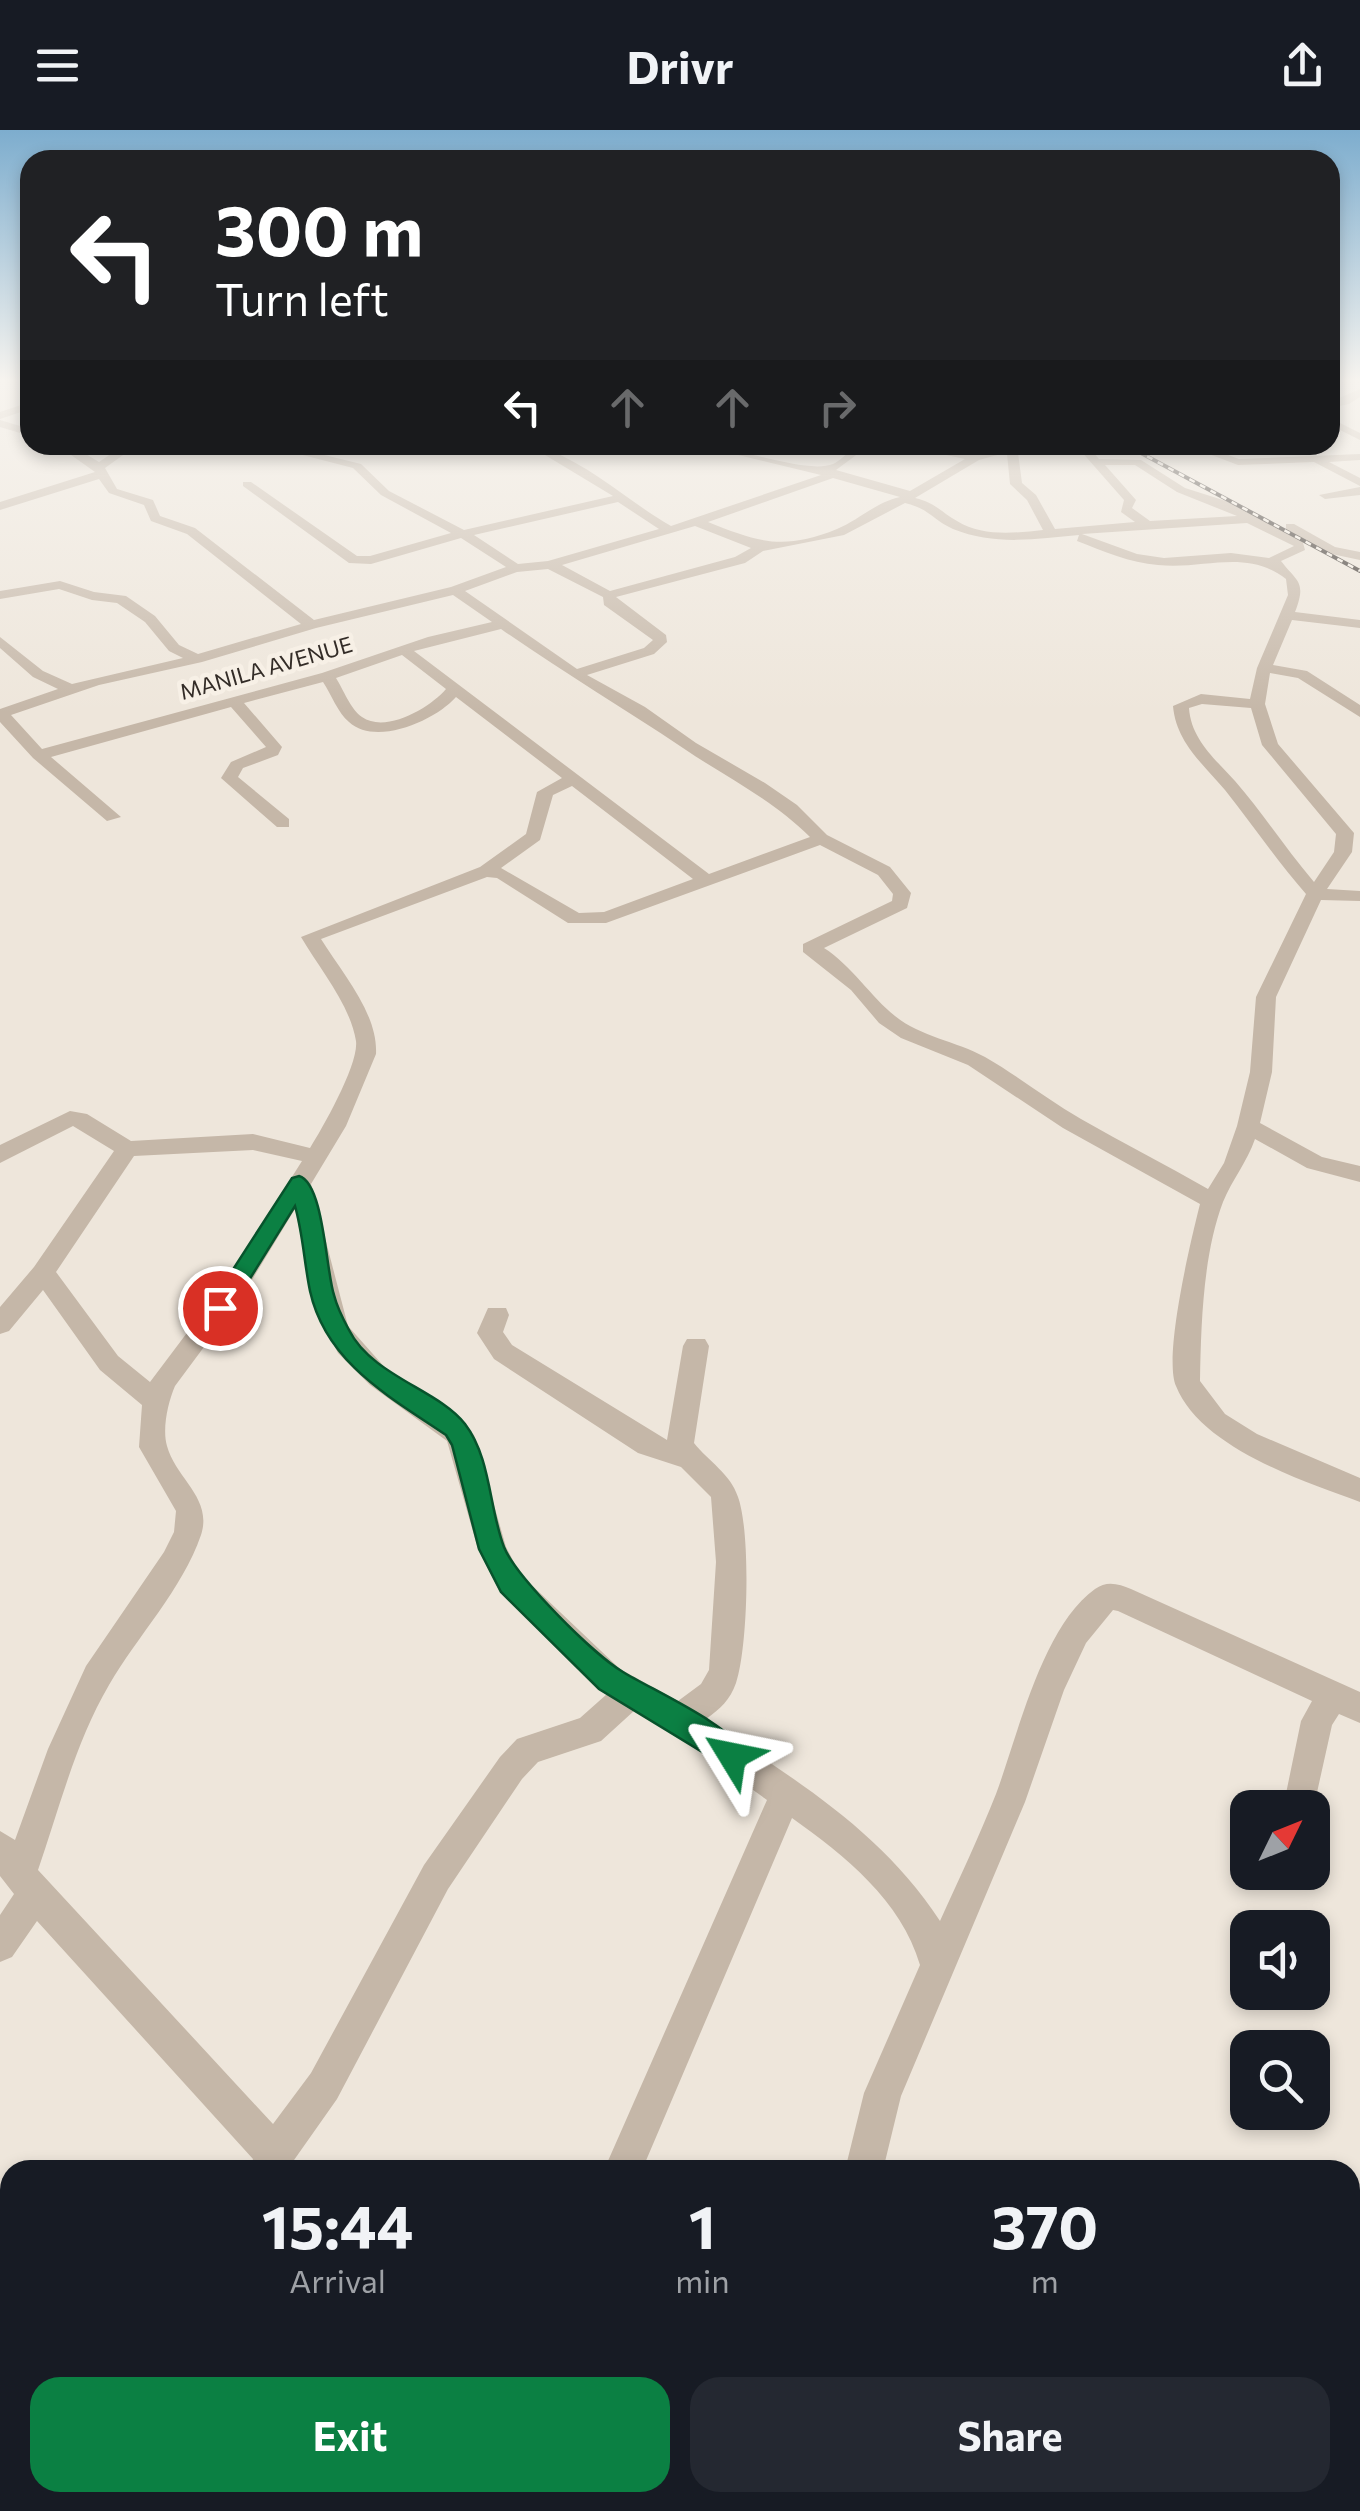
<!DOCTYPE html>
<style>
:root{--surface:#171b24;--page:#242831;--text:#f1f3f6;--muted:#9ea1a6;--accent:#0b8043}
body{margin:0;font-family:Commissioner,sans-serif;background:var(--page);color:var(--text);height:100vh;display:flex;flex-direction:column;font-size:38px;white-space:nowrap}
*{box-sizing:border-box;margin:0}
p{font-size:32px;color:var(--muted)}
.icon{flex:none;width:55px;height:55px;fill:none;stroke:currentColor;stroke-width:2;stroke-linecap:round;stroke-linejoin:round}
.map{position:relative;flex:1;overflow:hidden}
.panel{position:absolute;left:0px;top:2030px;width:1360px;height:352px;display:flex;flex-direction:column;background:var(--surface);border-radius:30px 30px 0 0;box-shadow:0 5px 15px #0003}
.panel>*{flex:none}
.top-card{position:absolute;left:20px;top:20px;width:1320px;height:305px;border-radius:30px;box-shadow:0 5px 15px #0003;background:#202124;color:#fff;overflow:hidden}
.needle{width:65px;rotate:47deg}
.fabs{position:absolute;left:1230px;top:1660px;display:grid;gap:20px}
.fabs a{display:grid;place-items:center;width:100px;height:100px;border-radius:20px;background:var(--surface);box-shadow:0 5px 15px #0003;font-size:50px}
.pin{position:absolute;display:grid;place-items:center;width:85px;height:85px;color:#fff;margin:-42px;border:5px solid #fff;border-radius:50%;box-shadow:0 2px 10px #0007}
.me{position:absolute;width:110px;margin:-55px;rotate:305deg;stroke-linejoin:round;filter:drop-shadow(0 0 8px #0008)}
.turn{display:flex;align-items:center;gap:35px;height:210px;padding:0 30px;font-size:45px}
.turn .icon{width:130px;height:130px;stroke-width:2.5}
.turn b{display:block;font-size:70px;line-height:85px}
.lanes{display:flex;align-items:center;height:95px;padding:0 30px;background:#0003;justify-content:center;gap:50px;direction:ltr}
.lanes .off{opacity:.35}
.eta{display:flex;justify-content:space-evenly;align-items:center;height:170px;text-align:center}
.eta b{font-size:60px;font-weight:700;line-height:70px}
.action{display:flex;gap:20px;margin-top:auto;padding:20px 30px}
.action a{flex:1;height:115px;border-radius:30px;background:var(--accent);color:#fff;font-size:40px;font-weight:700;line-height:115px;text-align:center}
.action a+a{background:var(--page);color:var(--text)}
header{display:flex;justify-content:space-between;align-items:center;height:130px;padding:0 30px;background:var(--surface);font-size:45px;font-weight:700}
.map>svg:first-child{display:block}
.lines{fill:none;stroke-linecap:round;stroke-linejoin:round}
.minor{fill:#c5b7a8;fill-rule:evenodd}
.rail-casing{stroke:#332c27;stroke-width:4}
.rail{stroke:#f7f0e6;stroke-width:2.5;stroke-dasharray:6;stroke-linecap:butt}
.route{fill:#0b8043;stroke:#07532c;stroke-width:2.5}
.labels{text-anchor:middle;stroke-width:9;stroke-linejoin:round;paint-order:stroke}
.far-street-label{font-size:22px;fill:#332c27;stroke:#f7f0e6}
</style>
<header><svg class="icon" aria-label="menu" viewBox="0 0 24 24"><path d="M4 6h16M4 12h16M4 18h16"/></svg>Drivr<svg class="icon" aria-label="share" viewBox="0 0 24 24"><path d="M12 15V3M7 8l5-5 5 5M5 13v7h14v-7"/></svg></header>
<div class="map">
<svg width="1360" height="2381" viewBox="0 0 1360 2381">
<rect width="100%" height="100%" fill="#eee6db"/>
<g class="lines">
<g class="minor">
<path d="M1360,259V267L1349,274L1330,278V272Z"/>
<path d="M30,272V279L0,289V282Z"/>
<path d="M1330,288L1360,303V310L1330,295Z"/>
<path d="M0,290L30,299V306L0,297Z"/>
<path d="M57,315H71L99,332L124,315H137L105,338L117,359L153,370L160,386L195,398L314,490L451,457L506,437L461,408L371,434L349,433L243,356V352H251L357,426H370L451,403L381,365L353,338L264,315H284L361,334L389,361L464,400L613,366L545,325L549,320C594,338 629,372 671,396L821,345L697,315C733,315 806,345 833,334C840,331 846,324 852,319L846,315H861L863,320L836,340L910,361L965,329L899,315L975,325L1012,317L1087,315L1099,329L1141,330L1185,358L1226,371L1302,409L1305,420L1281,431C1297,452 1307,451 1295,482L1360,490V498L1292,490L1273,535L1307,541L1360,575V587L1298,548L1270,543L1265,574L1278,614L1354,703L1352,722L1327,759L1360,761V771L1321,770L1276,867L1272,942L1260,993L1322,1027L1360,1036V1052L1307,1038L1255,1009C1247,1032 1232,1050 1223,1072C1203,1125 1201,1194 1200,1251L1225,1284L1257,1304L1360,1348V1372C1302,1351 1200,1317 1176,1256C1163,1226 1191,1110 1200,1074L1063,998L968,935L901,908L879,893L851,860L803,822V814L892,771L893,764L878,745L820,715L606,793H568L497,748L487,747L321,809C342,843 378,883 376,924L346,996L311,1054L348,1196L388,1241L446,1278L474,1305L506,1417L520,1444L620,1539L678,1571L701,1554L709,1540L716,1432L711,1367L681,1337L638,1323L494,1229L477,1203L488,1178H506L509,1185L503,1202L512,1215L667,1310L683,1216L687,1209H705L709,1216L694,1313C709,1332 730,1343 738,1367C751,1403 748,1518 736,1553C730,1570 720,1579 706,1589C795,1651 879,1698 940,1791C959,1749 979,1707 996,1664C1018,1605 1042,1497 1095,1459C1107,1450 1119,1454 1131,1459L1360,1562V1593L1339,1584L1332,1595L1312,1685V1678H1283L1301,1591L1312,1571L1118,1481L1113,1480L1086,1513L1064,1560L1025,1672L901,1966L883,2040H845L864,1963L920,1835C901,1770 845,1726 792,1688L642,2040H604L767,1670L668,1599L635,1580L601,1611L538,1632L522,1649L448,1759L337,1969L287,2040H249L253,2029L37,1791L12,1827L0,1832V1785L14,1764L0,1746V1701L15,1710L48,1619L86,1536L164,1422L174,1402L176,1381L139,1317L142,1275L100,1240L43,1160L9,1201L0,1204V1177L34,1137L114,1021L73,996L0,1033V1015L70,981L87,984L131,1011L253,1004L310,1018C323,997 359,934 356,911C350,874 319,838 301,807L480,737L526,704L537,662L562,648L456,567C436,590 376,617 349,592C338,583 331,564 323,552L244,573L282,617L278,625L243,638L238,647L289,689V697H277L221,648L231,632L266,617L231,577L51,627L121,687L107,691L33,628L0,592V579L58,559L33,547L0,518V507L43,541L72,554L183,528L169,521L145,492L117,473L92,470L59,459L0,469V461L60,451L94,462L126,466L155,486L179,515L198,524L301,494L187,404L151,391L144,375L109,363L99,349L0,380V372L95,342ZM1080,320L1124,370L1121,382L1135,392L1055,399L1036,365L1022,353L1018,323ZM1001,324H1007L1010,354L1027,370L1043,400C1015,403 983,407 957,391C941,382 934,372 915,368L979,330ZM1105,335H1135L1177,362L1237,386L1150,391L1132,378L1136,370ZM833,348L900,367C876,372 859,390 837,399C783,421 758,412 708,392ZM618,372L659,399L548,431L518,434L474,405ZM905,373C930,379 933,390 953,399C995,416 1036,409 1079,405L1077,411C1103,421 1130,433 1158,435C1204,440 1246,418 1286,449L1288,465L1257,538L1250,569L1201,564L1173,576C1176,612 1203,634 1225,660C1252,694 1277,731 1306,764L1256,867L1250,942L1237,996L1224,1033L1208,1059C1166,1035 1123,1013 1081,989C1048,970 1018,946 985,927C956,911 921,907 895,886C871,867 851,835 824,818L907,778L911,763L890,737L827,705L797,675L765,653L696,613L645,577L587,545L654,524L667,512L666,505L616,467L745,433L763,421L844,405ZM1247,393L1294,416L1269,428L1231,423L1164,428L1137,424L1082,404ZM695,396L751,418L735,427L610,461L562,435ZM548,439L603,467L604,475L653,510L644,518L577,539L465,461L517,442ZM453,465L492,492L428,507L322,543L42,619L11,585L99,555L202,532L316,498ZM501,499C561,541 623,578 683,618C727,648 772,669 810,707L709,744L414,521ZM402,525L446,559C431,577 386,604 362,587C351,580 343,559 336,548ZM1202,574L1251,578L1262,615L1336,704L1334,722L1314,752C1286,719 1262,682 1235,651C1215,629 1191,609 1189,578ZM572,656L693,749L604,782L579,783L501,738L540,710L553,665ZM253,1020L302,1031L226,1151L150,1252L118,1226L56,1142L134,1026ZM295,1079L317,1183L338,1223L370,1255L447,1311L478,1419L500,1462L607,1564L580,1588L517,1609L500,1627L424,1735L311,1943L273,1994L38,1740C59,1679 76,1611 109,1555C138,1505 182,1460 201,1405C213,1368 176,1349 167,1316C162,1299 168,1272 175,1256L244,1163Z"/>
<path d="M1185,315H1201L1239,329L1360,324V330L1329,332L1360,348V356L1314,332L1238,335Z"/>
<path d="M1360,357V365L1325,369L1319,365Z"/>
<path d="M1286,394H1294L1335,417L1360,422V430L1327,423L1286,400Z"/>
<path d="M0,2300L10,2305V2357L0,2353Z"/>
<path d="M18,2372H65L69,2381H22Z"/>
<path d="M427,2372H479L483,2381H431Z"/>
<path d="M649,2372H693L691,2381H647Z"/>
<path d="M1159,2372H1203L1202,2381H1158Z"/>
</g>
<g class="rail-casing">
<path id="rail" d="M1126,315L1360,441"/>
</g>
<use href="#rail" class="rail"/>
</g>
<linearGradient id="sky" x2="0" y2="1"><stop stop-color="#7dadce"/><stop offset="0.43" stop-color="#f7f4ef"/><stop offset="1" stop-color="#f7f4ef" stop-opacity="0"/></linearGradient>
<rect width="1360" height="583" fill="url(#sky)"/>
<path class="route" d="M299,1046C324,1053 326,1142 334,1165C337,1177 343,1189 349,1200C372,1246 439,1260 465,1294C491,1328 489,1378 504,1417C516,1447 594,1525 623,1542C652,1560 734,1596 747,1626L743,1636L732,1640L599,1559L501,1462L479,1419L452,1315L446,1305C390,1267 326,1233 310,1161C304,1132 303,1104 295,1076L228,1184H212L208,1178L212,1172L292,1048Z"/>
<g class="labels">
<g class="far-street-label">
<text transform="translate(266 538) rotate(-16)" y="8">MANILA AVENUE</text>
</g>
</g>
</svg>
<div class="fabs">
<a><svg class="needle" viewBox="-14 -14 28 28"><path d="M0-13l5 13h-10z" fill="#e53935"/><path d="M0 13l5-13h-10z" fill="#9ea1a6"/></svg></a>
<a><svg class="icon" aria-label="sound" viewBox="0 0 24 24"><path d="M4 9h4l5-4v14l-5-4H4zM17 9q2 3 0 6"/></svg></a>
<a><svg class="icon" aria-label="search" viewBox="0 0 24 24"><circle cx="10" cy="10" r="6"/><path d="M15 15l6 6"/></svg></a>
</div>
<div class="pin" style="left:220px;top:1178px;background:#d93025"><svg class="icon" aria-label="arrive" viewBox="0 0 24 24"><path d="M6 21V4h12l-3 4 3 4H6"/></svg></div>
<svg class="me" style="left:732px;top:1626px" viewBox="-20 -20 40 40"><path d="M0-17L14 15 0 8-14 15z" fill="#0b8043" stroke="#fff" stroke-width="4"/></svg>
<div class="top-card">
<div class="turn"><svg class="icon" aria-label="left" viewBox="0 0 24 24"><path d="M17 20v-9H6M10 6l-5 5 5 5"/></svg><div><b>300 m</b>Turn left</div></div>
<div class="lanes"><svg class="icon" aria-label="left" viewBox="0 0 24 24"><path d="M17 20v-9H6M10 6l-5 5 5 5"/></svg><svg class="icon off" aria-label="ahead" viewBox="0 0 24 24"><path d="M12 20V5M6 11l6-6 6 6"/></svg><svg class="icon off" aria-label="ahead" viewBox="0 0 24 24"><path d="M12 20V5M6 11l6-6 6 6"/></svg><svg class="icon off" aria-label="right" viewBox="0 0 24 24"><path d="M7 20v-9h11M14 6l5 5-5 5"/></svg></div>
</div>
<section class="panel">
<div class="eta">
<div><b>15:44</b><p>Arrival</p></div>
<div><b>1</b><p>min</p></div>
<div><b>370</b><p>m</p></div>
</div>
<div class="action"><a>Exit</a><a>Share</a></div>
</section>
</div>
